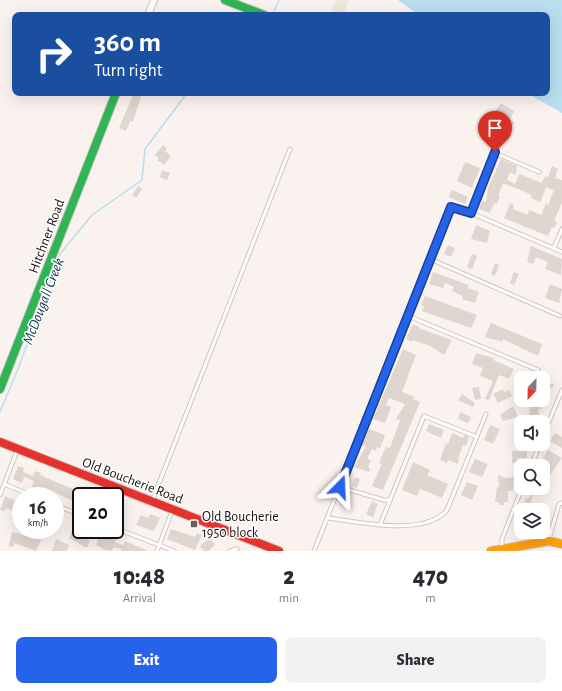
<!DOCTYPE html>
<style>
:root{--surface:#fff;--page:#f2f2f3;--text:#2b2b33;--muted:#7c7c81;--accent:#2563eb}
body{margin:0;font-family:"Alegreya Sans",sans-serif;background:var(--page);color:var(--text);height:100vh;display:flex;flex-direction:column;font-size:15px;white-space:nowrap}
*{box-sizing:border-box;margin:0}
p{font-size:13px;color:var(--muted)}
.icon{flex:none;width:22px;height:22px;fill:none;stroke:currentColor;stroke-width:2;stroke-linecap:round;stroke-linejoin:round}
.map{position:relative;height:551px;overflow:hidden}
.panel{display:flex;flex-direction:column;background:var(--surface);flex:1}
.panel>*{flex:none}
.hud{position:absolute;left:12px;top:12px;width:538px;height:84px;border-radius:8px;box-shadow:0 4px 16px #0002;background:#1a4fa0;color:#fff;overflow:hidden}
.needle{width:26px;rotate:202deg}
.buttons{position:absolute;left:514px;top:371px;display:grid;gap:8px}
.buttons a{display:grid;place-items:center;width:36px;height:36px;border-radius:8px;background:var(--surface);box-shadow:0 4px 16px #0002;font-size:20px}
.speed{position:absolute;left:12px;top:487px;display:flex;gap:8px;font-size:20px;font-weight:700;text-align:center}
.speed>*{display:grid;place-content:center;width:52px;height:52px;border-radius:50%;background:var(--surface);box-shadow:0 4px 16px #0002;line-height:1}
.speed small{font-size:10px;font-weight:400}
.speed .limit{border:2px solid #111;border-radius:6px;background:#fff;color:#111}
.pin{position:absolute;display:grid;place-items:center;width:34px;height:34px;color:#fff;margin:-41px -17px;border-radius:50% 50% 50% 0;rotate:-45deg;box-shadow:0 0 4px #0007}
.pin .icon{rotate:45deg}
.me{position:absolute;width:44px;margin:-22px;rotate:21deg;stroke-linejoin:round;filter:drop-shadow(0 0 3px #0008)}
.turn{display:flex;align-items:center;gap:14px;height:84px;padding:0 16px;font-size:18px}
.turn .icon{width:52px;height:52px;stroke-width:2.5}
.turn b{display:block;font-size:28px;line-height:34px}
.eta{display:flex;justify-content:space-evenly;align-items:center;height:68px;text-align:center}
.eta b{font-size:24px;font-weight:800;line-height:28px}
.primary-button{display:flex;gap:8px;margin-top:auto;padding:8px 16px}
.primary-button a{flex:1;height:46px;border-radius:8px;background:var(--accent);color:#fff;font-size:16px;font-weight:800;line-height:46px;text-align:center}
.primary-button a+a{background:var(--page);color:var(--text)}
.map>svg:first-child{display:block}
.green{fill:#ecead7}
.water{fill:#b9deed}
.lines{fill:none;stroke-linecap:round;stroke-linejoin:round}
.stream{stroke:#b9deed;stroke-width:1.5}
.building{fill:#dfd6d0}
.lane-casing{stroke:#cfc6c1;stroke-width:5}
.street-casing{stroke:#cfc6c1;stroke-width:8}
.fast-casing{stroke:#cfc6c1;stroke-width:10}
.slow-casing{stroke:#cfc6c1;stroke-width:10}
.jam-casing{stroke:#cfc6c1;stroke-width:10}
.lane{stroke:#fefdfc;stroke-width:3}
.street{stroke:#fefdfc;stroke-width:6}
.fast{stroke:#30b455;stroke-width:8}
.slow{stroke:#ff9f0a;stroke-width:8}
.jam{stroke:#e5322d;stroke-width:8}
.route-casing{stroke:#184099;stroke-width:10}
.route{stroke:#2563eb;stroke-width:7}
.poi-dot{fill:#69605a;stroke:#fff;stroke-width:1.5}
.labels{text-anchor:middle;stroke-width:3;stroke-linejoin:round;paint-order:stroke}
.street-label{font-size:14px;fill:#1b110b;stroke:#fff}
.poi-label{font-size:14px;fill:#1b110b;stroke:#fff;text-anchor:start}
.water-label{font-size:15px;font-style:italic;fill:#053748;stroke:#fff}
</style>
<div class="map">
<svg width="562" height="551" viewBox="0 0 562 551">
<rect width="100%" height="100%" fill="#f9f2ee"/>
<path class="green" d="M336,0H349L343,15H330Z"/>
<path class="water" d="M398,0H562V113L527,93H547V15H419Z"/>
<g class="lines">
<g class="stream">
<path d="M273,14L279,0"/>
<path d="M0,412L18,369L60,254L92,215L142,180L145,149L187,93"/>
</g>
</g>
<g class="building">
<path d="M134,93H142L133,122L130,121L126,131L119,128Z"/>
<path d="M501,103L514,111L510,119L514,122L512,126L493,114Z"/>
<path d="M163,145L167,149L165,151L171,156L164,165L157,160L159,158L155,155Z"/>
<path d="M501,159L517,166L516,175L510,172L507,180L515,184L519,174L542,183L545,176L548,177L552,166L558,169L555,178L562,180V202L554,221L557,222L554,228L552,227L548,236L504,218L510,203L514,205L513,209L528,215L529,210L541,215L546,203L548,205L554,190L546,187L540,202L531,198L532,195L503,183L498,196L500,197L497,204L494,203L490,213L479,209L482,201L486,202L488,188Z"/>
<path d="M465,162L480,168L472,188L457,181Z"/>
<path d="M162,170L170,173L167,180L160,177Z"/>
<path d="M138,186L142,189L136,198L132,195Z"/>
<path d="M452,190L468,197L465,204L449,197Z"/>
<path d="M476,225L490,231L487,243L471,239Z"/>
<path d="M448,245L455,248L451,257L444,254Z"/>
<path d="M531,246L562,259L561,275L545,269L548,262L536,257L533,264L527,262Z"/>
<path d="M472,254L477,256L472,269L467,267Z"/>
<path d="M495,263L499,265L495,276L491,274Z"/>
<path d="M433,272L469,285L468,288L479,292L475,303L462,299L463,296L452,291L454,287L445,283L443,288L429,284Z"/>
<path d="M514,272L519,274L514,285L510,283Z"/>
<path d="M550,284L562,289L559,303L545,298Z"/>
<path d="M425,296L477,315L471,328L422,311L424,306L421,305Z"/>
<path d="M491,323L542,344L538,356L503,339L502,342L485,337Z"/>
<path d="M413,324L419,327V328L452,340L444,355L430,346L413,340L412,342L406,339Z"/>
<path d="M403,349L416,355L402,392L415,397L413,399L420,402L383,490L372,486L382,464L379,463L386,447L390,448L400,420L396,419L405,404L389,398L386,405L391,407L385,423L373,419Z"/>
<path d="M476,353L494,358L493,360L514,369L509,379L499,375L489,400L485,399L493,381L480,376L483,368L472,364Z"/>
<path d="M543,383L554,384L553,388H548L549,398H543Z"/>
<path d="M479,387L481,399L475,400L472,388Z"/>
<path d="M503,389L504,392L509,390L512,396L498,403L493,394Z"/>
<path d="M462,394L475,403L473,407L458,400Z"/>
<path d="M530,404H542V409H538L540,420L529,422Z"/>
<path d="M513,406L518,417L503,421L500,415Z"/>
<path d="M460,412L471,417L468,423L458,419Z"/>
<path d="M429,424L444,430L441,438L426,431Z"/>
<path d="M490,425L500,429L493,444L484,440Z"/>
<path d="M369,429L385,435L380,448L377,447L375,451L372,449L367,459L371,460L368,467L370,468L369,472L354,467L366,446L362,445Z"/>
<path d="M452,433L463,438L464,435L469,437L466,446L463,445L458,459L459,460L458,464L448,460L447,463L440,460L446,443L448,444Z"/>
<path d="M555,433L562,437V448L550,441Z"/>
<path d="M548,450L562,458L550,475L543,470V466H538Z"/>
<path d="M512,451H527V458H517V463H512Z"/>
<path d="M475,459L488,464L482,477L469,472Z"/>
<path d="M413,462L430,470L427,475L448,484L442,498L420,489L417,496L402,490Z"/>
<path d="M18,466L24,468L23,472L33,476L35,471L41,473L40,475L89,496H81V505L50,490L48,494L32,487L34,481L24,477L22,483L13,479Z"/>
<path d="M498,475L505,478L514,477L513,491H508V502H504V505H499V502H495L497,487H499Z"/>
<path d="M355,477L360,479L357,488L352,486Z"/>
<path d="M467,482L478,486L472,500L461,495Z"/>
<path d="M529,488H539L544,491L540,496Z"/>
<path d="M532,494H533L528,510H521L525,504L526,498L528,499Z"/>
<path d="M5,496L21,503V514L6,508L5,511L0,510Z"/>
<path d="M372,501L378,504L373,517L366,514Z"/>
<path d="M117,509L123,511L119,520L115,519Z"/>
<path d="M150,514L160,518L154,531L136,525L141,515L148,518Z"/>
<path d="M76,522L81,524L76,534L90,541L87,548L69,538Z"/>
<path d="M171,529L195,537L197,533L202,535L195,550L167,539Z"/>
<path d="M12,532L33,538L34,535L42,538L36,551L14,543L13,547L9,546Z"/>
<path d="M100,533L116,539L115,542L123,545L125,541L148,551H121L122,550L114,547L112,551L101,549L102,548L96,545Z"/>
<path d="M210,538L215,545L208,551H204L200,546Z"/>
<path d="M56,539L69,545L67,551H52Z"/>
</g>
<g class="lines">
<g class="lane-casing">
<g id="lane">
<path d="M471,213L495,153L539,172"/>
<path d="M554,248L562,229"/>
<path d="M430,259L560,316"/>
<path d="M408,316L538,370"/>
<path d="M543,436L562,390"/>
<path d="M531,466L540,444"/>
<path d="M4,484L33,496"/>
<path d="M340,487L384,500H390L424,416L477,437"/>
<path d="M0,495L17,451"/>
<path d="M152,501L290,149"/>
<path d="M55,505L81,515"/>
<path d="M328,518C358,522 425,537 447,510L486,414"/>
<path d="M380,525L390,500"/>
<path d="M115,528L174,551"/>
<path d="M549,539L559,504L562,503"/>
<path d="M502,548V539L522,488"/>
<path d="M157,551L172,511"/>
<path d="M230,551L237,549"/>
<path d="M314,551L451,207L471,213L562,252"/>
</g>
</g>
<g class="street-casing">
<path id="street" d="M148,15L154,0"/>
</g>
<g class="fast-casing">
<g id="fast">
<path d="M225,0L264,15"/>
<path d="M0,389L116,93"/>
</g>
</g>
<g class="slow-casing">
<path id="slow" d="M491,551L549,541L562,544"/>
</g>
<g class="jam-casing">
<path id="jam" d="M0,442L279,551"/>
</g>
<use href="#lane" class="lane"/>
<use href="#street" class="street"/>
<use href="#fast" class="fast"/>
<use href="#slow" class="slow"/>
<use href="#jam" class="jam"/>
</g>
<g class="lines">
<g class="route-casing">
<path id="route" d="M340,487L451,207L471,213L495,152"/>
</g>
<use href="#route" class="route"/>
</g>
<rect class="poi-dot" x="190" y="520" width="8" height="8" rx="2"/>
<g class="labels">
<g class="street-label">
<text transform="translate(46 236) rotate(-69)" y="5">Hitchner Road</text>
<text transform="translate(133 480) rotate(21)" y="5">Old Boucherie Road</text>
</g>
<g class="poi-label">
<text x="202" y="521">Old Boucherie<tspan x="202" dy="16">1950 block</tspan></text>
</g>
<g class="water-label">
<text transform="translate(43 301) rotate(-69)" y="5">McDougall Creek</text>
</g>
</g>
</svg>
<div class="buttons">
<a><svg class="needle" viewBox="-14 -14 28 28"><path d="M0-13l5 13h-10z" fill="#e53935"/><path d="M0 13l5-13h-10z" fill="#7c7c81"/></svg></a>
<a><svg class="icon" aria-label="sound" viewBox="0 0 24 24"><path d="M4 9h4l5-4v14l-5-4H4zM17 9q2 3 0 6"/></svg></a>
<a><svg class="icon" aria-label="search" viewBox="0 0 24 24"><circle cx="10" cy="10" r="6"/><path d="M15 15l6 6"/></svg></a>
<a><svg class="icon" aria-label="layers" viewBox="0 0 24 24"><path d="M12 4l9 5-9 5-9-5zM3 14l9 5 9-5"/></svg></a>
</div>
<div class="speed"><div>16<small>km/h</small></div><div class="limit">20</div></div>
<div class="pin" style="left:495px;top:152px;background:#d93025"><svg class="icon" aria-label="arrive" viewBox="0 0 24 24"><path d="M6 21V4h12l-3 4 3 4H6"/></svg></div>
<svg class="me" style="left:340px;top:487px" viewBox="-20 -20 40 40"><path d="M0-17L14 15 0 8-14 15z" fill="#2563eb" stroke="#fff" stroke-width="4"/></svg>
<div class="hud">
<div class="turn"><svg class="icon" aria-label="right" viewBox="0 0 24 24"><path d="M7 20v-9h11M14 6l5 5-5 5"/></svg><div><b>360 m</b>Turn right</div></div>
</div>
</div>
<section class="panel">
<div class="eta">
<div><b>10:48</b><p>Arrival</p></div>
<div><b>2</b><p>min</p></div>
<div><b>470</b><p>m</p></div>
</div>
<div class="primary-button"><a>Exit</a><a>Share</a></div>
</section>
